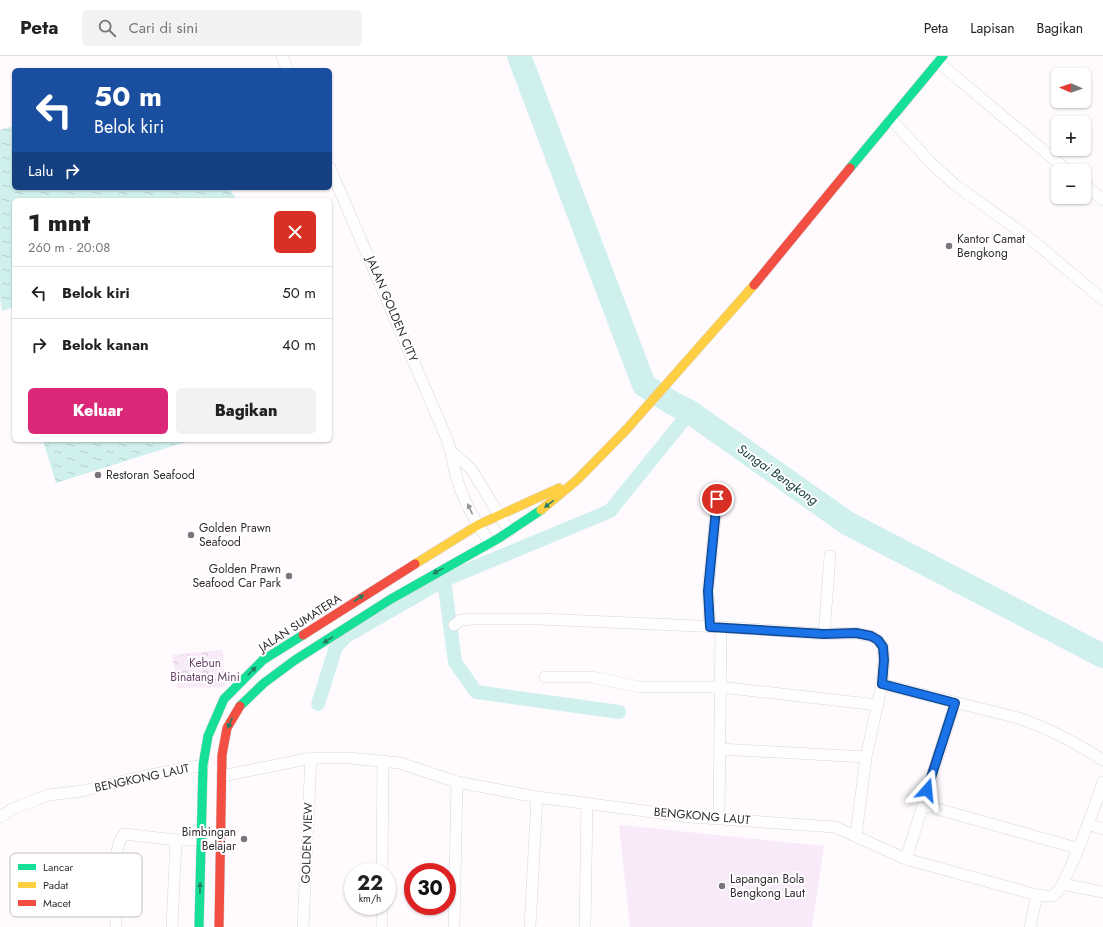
<!DOCTYPE html>
<html lang="id">
<meta charset="utf-8">
<style>
:root{--surface:#fff;--page:#f2f2f2;--text:#222;--muted:#767676;--line:#e0e0e0;--accent:#db2777}
body{margin:0;font-family:Jost,sans-serif;background:var(--page);color:var(--text);height:100vh;display:flex;flex-direction:column;font-size:15px;white-space:nowrap}
*{box-sizing:border-box;margin:0}
p{font-size:13px;color:var(--muted)}
.icon{flex:none;width:22px;height:22px;fill:none;stroke:currentColor;stroke-width:2;stroke-linecap:round;stroke-linejoin:round}
.map{position:relative;flex:1;overflow:hidden}
.side{position:absolute;left:12px;top:142px;width:320px;height:244px;display:flex;flex-direction:column;background:var(--surface);border-radius:6px;box-shadow:0 1px 3px #0004}
.side>*{flex:none}
.hud{position:absolute;left:12px;top:12px;width:320px;height:122px;border-radius:6px;box-shadow:0 1px 3px #0004;background:#1a4fa0;color:#fff;overflow:hidden}
.needle{width:26px;rotate:272deg}
.controls{position:absolute;left:1051px;top:12px;display:grid;gap:8px}
.controls a{display:grid;place-items:center;width:40px;height:40px;border-radius:6px;background:var(--surface);box-shadow:0 1px 3px #0004;font-size:20px}
.speed{position:absolute;left:344px;top:807px;display:flex;gap:8px;font-size:20px;font-weight:700;text-align:center}
.speed>*{display:grid;place-content:center;width:52px;height:52px;border-radius:50%;background:var(--surface);box-shadow:0 1px 3px #0004;line-height:1}
.speed small{font-size:10px;font-weight:400}
.speed .limit{border:6px solid #d22;background:#fff;color:#111}
.pin{position:absolute;display:grid;place-items:center;width:34px;height:34px;color:#fff;margin:-17px;border:2px solid #fff;border-radius:50%;box-shadow:0 1px 4px #0007}
.me{position:absolute;width:44px;margin:-22px;rotate:18deg;stroke-linejoin:round;filter:drop-shadow(0 0 3px #0008)}
.turn{display:flex;align-items:center;gap:14px;height:84px;padding:0 16px;font-size:18px}
.turn .icon{width:52px;height:52px;stroke-width:2.5}
.turn b{display:block;font-size:28px;line-height:34px}
.then{display:flex;align-items:center;height:38px;padding:0 16px;background:#0003;gap:8px;font-size:15px}
.round{display:grid;place-items:center;flex:none;width:42px;height:42px;border-radius:6px;background:var(--page)}
.head{display:flex;align-items:center;justify-content:space-between;height:68px;padding:0 16px}
h1{font-size:24px;font-weight:800;line-height:30px}
.primary-button{display:flex;gap:8px;margin-top:auto;padding:8px 16px}
.primary-button a{flex:1;height:46px;border-radius:6px;background:var(--accent);color:#fff;font-size:16px;font-weight:800;line-height:46px;text-align:center}
.primary-button a+a{background:var(--page);color:var(--text)}
ul{padding:0;list-style:none}
li{display:flex;align-items:center;gap:12px;height:52px;padding:0 16px;border-top:1px solid var(--line)}
li div{flex:1}
li b{display:block;font-size:15px}
li em{font-style:normal}
header{display:flex;align-items:center;gap:24px;box-sizing:border-box;height:56px;padding:0 20px;background:var(--surface);border-bottom:1px solid var(--line)}
header strong{font-size:19px}
nav{display:flex;gap:22px;margin-inline-start:auto;font-size:14px}
.search{width:280px;height:36px;background:var(--page);display:flex;align-items:center;gap:10px;box-sizing:border-box;padding:0 14px;border-radius:6px;color:var(--muted);font-size:15px}
.map>svg:first-child{display:block}
.forest{fill:url(#forest-crowns)}
.pitch{fill:#f8eaf8}
.water{fill:url(#water-ripples)}
.lines{fill:none;stroke-linecap:round;stroke-linejoin:round}
.canal{stroke:#d0f0ee;stroke-width:14}
.river{stroke:#d0f0ee;stroke-width:24}
.street-casing{stroke:#dad5d9;stroke-width:12}
.fast-casing{stroke:#dad5d9;stroke-width:10}
.slow-casing{stroke:#dad5d9;stroke-width:10}
.jam-casing{stroke:#dad5d9;stroke-width:10}
.street{stroke:#fffeff;stroke-width:11}
.fast{stroke:#16e098;stroke-width:9}
.slow{stroke:#ffcf43;stroke-width:9}
.jam{stroke:#f24e42;stroke-width:9}
.oneway{fill:#267e60}
.oneway2{fill:#999699}
.route-casing{stroke:#114b97;stroke-width:10}
.route{stroke:#1a73e8;stroke-width:7}
.poi-dot{fill:#7a757a;stroke:#fff;stroke-width:1.5}
.labels{text-anchor:middle;stroke-width:4;stroke-linejoin:round;paint-order:stroke}
.poi-label{font-size:12px;fill:#332d33;stroke:#fff;text-anchor:start}
.street-label{font-size:12px;fill:#332d33;stroke:#fff}
.park-label{font-size:12px;fill:#6b446a;stroke:#fff}
.water-label{font-size:13px;font-style:italic;fill:#0f3937;stroke:#fff}
.key{fill:#fff;stroke:#c2c0c2;stroke-width:1}
.key-label{font-size:11px;fill:#332d33}
</style>
<header>
<strong>Peta</strong>
<div class="search"><svg class="icon" aria-label="search" viewBox="0 0 24 24"><circle cx="10" cy="10" r="6"/><path d="M15 15l6 6"/></svg>Cari di sini</div>
<nav><a>Peta</a><a>Lapisan</a><a>Bagikan</a></nav>
</header>
<div class="map">
<svg width="1103" height="871" viewBox="0 0 1103 871">
<defs>
<pattern id="forest-crowns" width="20" height="18" patternUnits="userSpaceOnUse"><rect width="20" height="18" fill="#f8eaf8"/><path d="M2 6a3 3 0 1 1 6 0M12 15a3 3 0 1 1 6 0" fill="none" stroke="#d5c9d5"/></pattern>
<pattern id="water-ripples" width="26" height="14" patternUnits="userSpaceOnUse"><rect width="26" height="14" fill="#d0f0ee"/><path d="M2 4q2-2 4 0t4 0M15 11q2-2 4 0t4 0" fill="none" stroke="#b3cecd"/></pattern>
</defs>
<rect width="100%" height="100%" fill="#fefafe"/>
<path class="forest" d="M222,594L225,631L178,632L172,599Z"/>
<path class="pitch" d="M619,769L824,790L812,871H630Z"/>
<g class="water">
<path d="M14,70V132H229L237,144H14V251L2,255L0,241V74Z"/>
<path d="M43,384H192L56,427Z"/>
</g>
<g class="lines">
<g class="canal">
<path d="M318,648L336,591L345,581L444,524"/>
<path d="M619,656L476,636L455,606L444,524L610,455L690,356"/>
</g>
<path class="river" d="M519,0L644,329L672,347L690,356L847,467L1103,600"/>
<g class="street-casing">
<g id="street">
<path d="M282,0L288,14"/>
<path d="M938,6L1068,115"/>
<path d="M891,63L931,107L954,128L1032,184L1103,244"/>
<path d="M330,112L446,381C452,396 453,411 458,426C464,447 477,468 490,487"/>
<path d="M1084,128L1103,144"/>
<path d="M452,396L471,413L509,475"/>
<path d="M454,569L461,564L472,563H540L721,571L824,578L856,577L871,580L878,584L883,591L884,604L882,628L866,701L856,779"/>
<path d="M710,571L708,535L717,443"/>
<path d="M824,578L830,500"/>
<path d="M545,621H592L640,631H720L878,649"/>
<path d="M882,628L1018,662C1049,672 1076,687 1103,704"/>
<path d="M720,693L866,701"/>
<path d="M222,720L311,702H349L400,707L457,726L537,741L691,761L835,771L906,803L1037,839C1042,839 1051,842 1055,838C1067,829 1097,744 1103,726"/>
<path d="M923,749L1077,792"/>
<path d="M0,761L14,752L49,739L82,735L145,720L203,709"/>
<path d="M719,762L721,571"/>
<path d="M1088,768L1103,773"/>
<path d="M906,803L955,647"/>
<path d="M382,816L383,705"/>
<path d="M1062,828L1103,836"/>
<path d="M116,871C116,849 110,794 124,778L176,784H201"/>
<path d="M172,871L176,784"/>
<path d="M303,871L311,702"/>
<path d="M382,871V850"/>
<path d="M454,871L457,726"/>
<path d="M530,871L537,741"/>
<path d="M585,871L587,748"/>
<path d="M1030,871L1037,839"/>
</g>
</g>
<g class="fast-casing">
<g id="fast">
<path d="M850,112L943,0"/>
<path d="M240,650L264,627L295,604L391,543L499,482L541,454"/>
<path d="M199,871L203,709L208,680L224,643L263,604L303,579"/>
</g>
</g>
<g class="slow-casing">
<g id="slow">
<path d="M541,454L577,424L626,374L754,229"/>
<path d="M415,508L478,469L559,432"/>
</g>
</g>
<g class="jam-casing">
<g id="jam">
<path d="M754,229L850,112"/>
<path d="M303,579L415,508"/>
<path d="M219,871L222,699L227,672L240,650"/>
</g>
</g>
<use href="#street" class="street"/>
<use href="#fast" class="fast"/>
<use href="#slow" class="slow"/>
<use href="#jam" class="jam"/>
</g>
<defs><path id="oneway-solid" d="M-6-.8H1V-3.2L6.5 0L1 3.2V.8H-6Z"/></defs>
<g class="oneway">
<use href="#oneway-solid" transform="translate(549 448) rotate(142)"/>
<use href="#oneway-solid" transform="translate(438 515) rotate(151)"/>
<use href="#oneway-solid" transform="translate(359 542) rotate(-33)"/>
<use href="#oneway-solid" transform="translate(328 584) rotate(147)"/>
<use href="#oneway-solid" transform="translate(252 615) rotate(-45)"/>
<use href="#oneway-solid" transform="translate(230 667) rotate(114)"/>
<use href="#oneway-solid" transform="translate(200 832) rotate(-89)"/>
</g>
<use class="oneway2" href="#oneway-solid" transform="translate(470 453) rotate(-115)"/>
<g class="lines">
<g class="route-casing">
<path id="route" d="M717,443L708,535L710,571L824,578L856,577L871,580L878,584L883,591L884,604L882,628L955,647L927,734"/>
</g>
<use href="#route" class="route"/>
</g>
<g class="poi-dot">
<circle cx="949" cy="190" r="4"/>
<circle cx="98" cy="419" r="4"/>
<circle cx="191" cy="479" r="4"/>
<circle cx="289" cy="520" r="4"/>
<circle cx="244" cy="783" r="4"/>
<circle cx="722" cy="830" r="4"/>
</g>
<g class="labels">
<g class="poi-label">
<text x="957" y="187">Kantor Camat<tspan x="957" dy="14">Bengkong</tspan></text>
<text x="106" y="423">Restoran Seafood</text>
<text x="199" y="476">Golden Prawn<tspan x="199" dy="14">Seafood</tspan></text>
<text x="281" y="517" text-anchor="end">Golden Prawn<tspan x="281" dy="14">Seafood Car Park</tspan></text>
<text x="236" y="780" text-anchor="end">Bimbingan<tspan x="236" dy="14">Belajar</tspan></text>
<text x="730" y="827">Lapangan Bola<tspan x="730" dy="14">Bengkong Laut</tspan></text>
</g>
<g class="street-label">
<text transform="translate(392 253) rotate(67)" y="4">JALAN GOLDEN CITY</text>
<text transform="translate(300 567) rotate(-33)" y="4">JALAN SUMATERA</text>
<text transform="translate(142 722) rotate(-12)" y="4">BENGKONG LAUT</text>
<text transform="translate(702 760) rotate(5)" y="4">BENGKONG LAUT</text>
<text transform="translate(307 787) rotate(-88)" y="4">GOLDEN VIEW</text>
</g>
<g class="park-label">
<text x="205" y="611">Kebun<tspan x="205" dy="14">Binatang Mini</tspan></text>
</g>
<g class="water-label">
<text transform="translate(778 418) rotate(35)" y="5">Sungai Bengkong</text>
</g>
</g>
<rect x="10" y="797" width="132" height="64" rx="6" class="key"/>
<rect x="18" y="808" width="18" height="6" fill="#16e098"/>
<rect x="18" y="826" width="18" height="6" fill="#ffcf43"/>
<rect x="18" y="844" width="18" height="6" fill="#f24e42"/>
<g class="key-label">
<text x="43" y="815">Lancar</text>
<text x="43" y="833">Padat</text>
<text x="43" y="851">Macet</text>
</g>
</svg>
<div class="controls">
<a><svg class="needle" viewBox="-14 -14 28 28"><path d="M0-13l5 13h-10z" fill="#e53935"/><path d="M0 13l5-13h-10z" fill="#767676"/></svg></a>
<a>+</a>
<a>−</a>
</div>
<div class="speed"><div>22<small>km/h</small></div><div class="limit">30</div></div>
<div class="pin" style="left:717px;top:443px;background:#d93025"><svg class="icon" aria-label="arrive" viewBox="0 0 24 24"><path d="M6 21V4h12l-3 4 3 4H6"/></svg></div>
<svg class="me" style="left:927px;top:734px" viewBox="-20 -20 40 40"><path d="M0-17L14 15 0 8-14 15z" fill="#1a73e8" stroke="#fff" stroke-width="4"/></svg>
<div class="hud">
<div class="turn"><svg class="icon" aria-label="left" viewBox="0 0 24 24"><path d="M17 20v-9H6M10 6l-5 5 5 5"/></svg><div><b>50 m</b>Belok kiri</div></div>
<div class="then">Lalu<svg class="icon" aria-label="right" viewBox="0 0 24 24"><path d="M7 20v-9h11M14 6l5 5-5 5"/></svg></div>
</div>
<section class="side">
<div class="head"><div><h1>1 mnt</h1><p>260 m · 20:08</p></div><a class="round" style="background:#d93025;color:#fff"><svg class="icon" aria-label="close" viewBox="0 0 24 24"><path d="M6 6l12 12M18 6L6 18"/></svg></a></div>
<ul>
<li><svg class="icon" aria-label="left" viewBox="0 0 24 24"><path d="M17 20v-9H6M10 6l-5 5 5 5"/></svg><div><b>Belok kiri</b></div><em>50 m</em></li>
<li><svg class="icon" aria-label="right" viewBox="0 0 24 24"><path d="M7 20v-9h11M14 6l5 5-5 5"/></svg><div><b>Belok kanan</b></div><em>40 m</em></li>
</ul>
<div class="primary-button"><a>Keluar</a><a>Bagikan</a></div>
</section>
</div>
